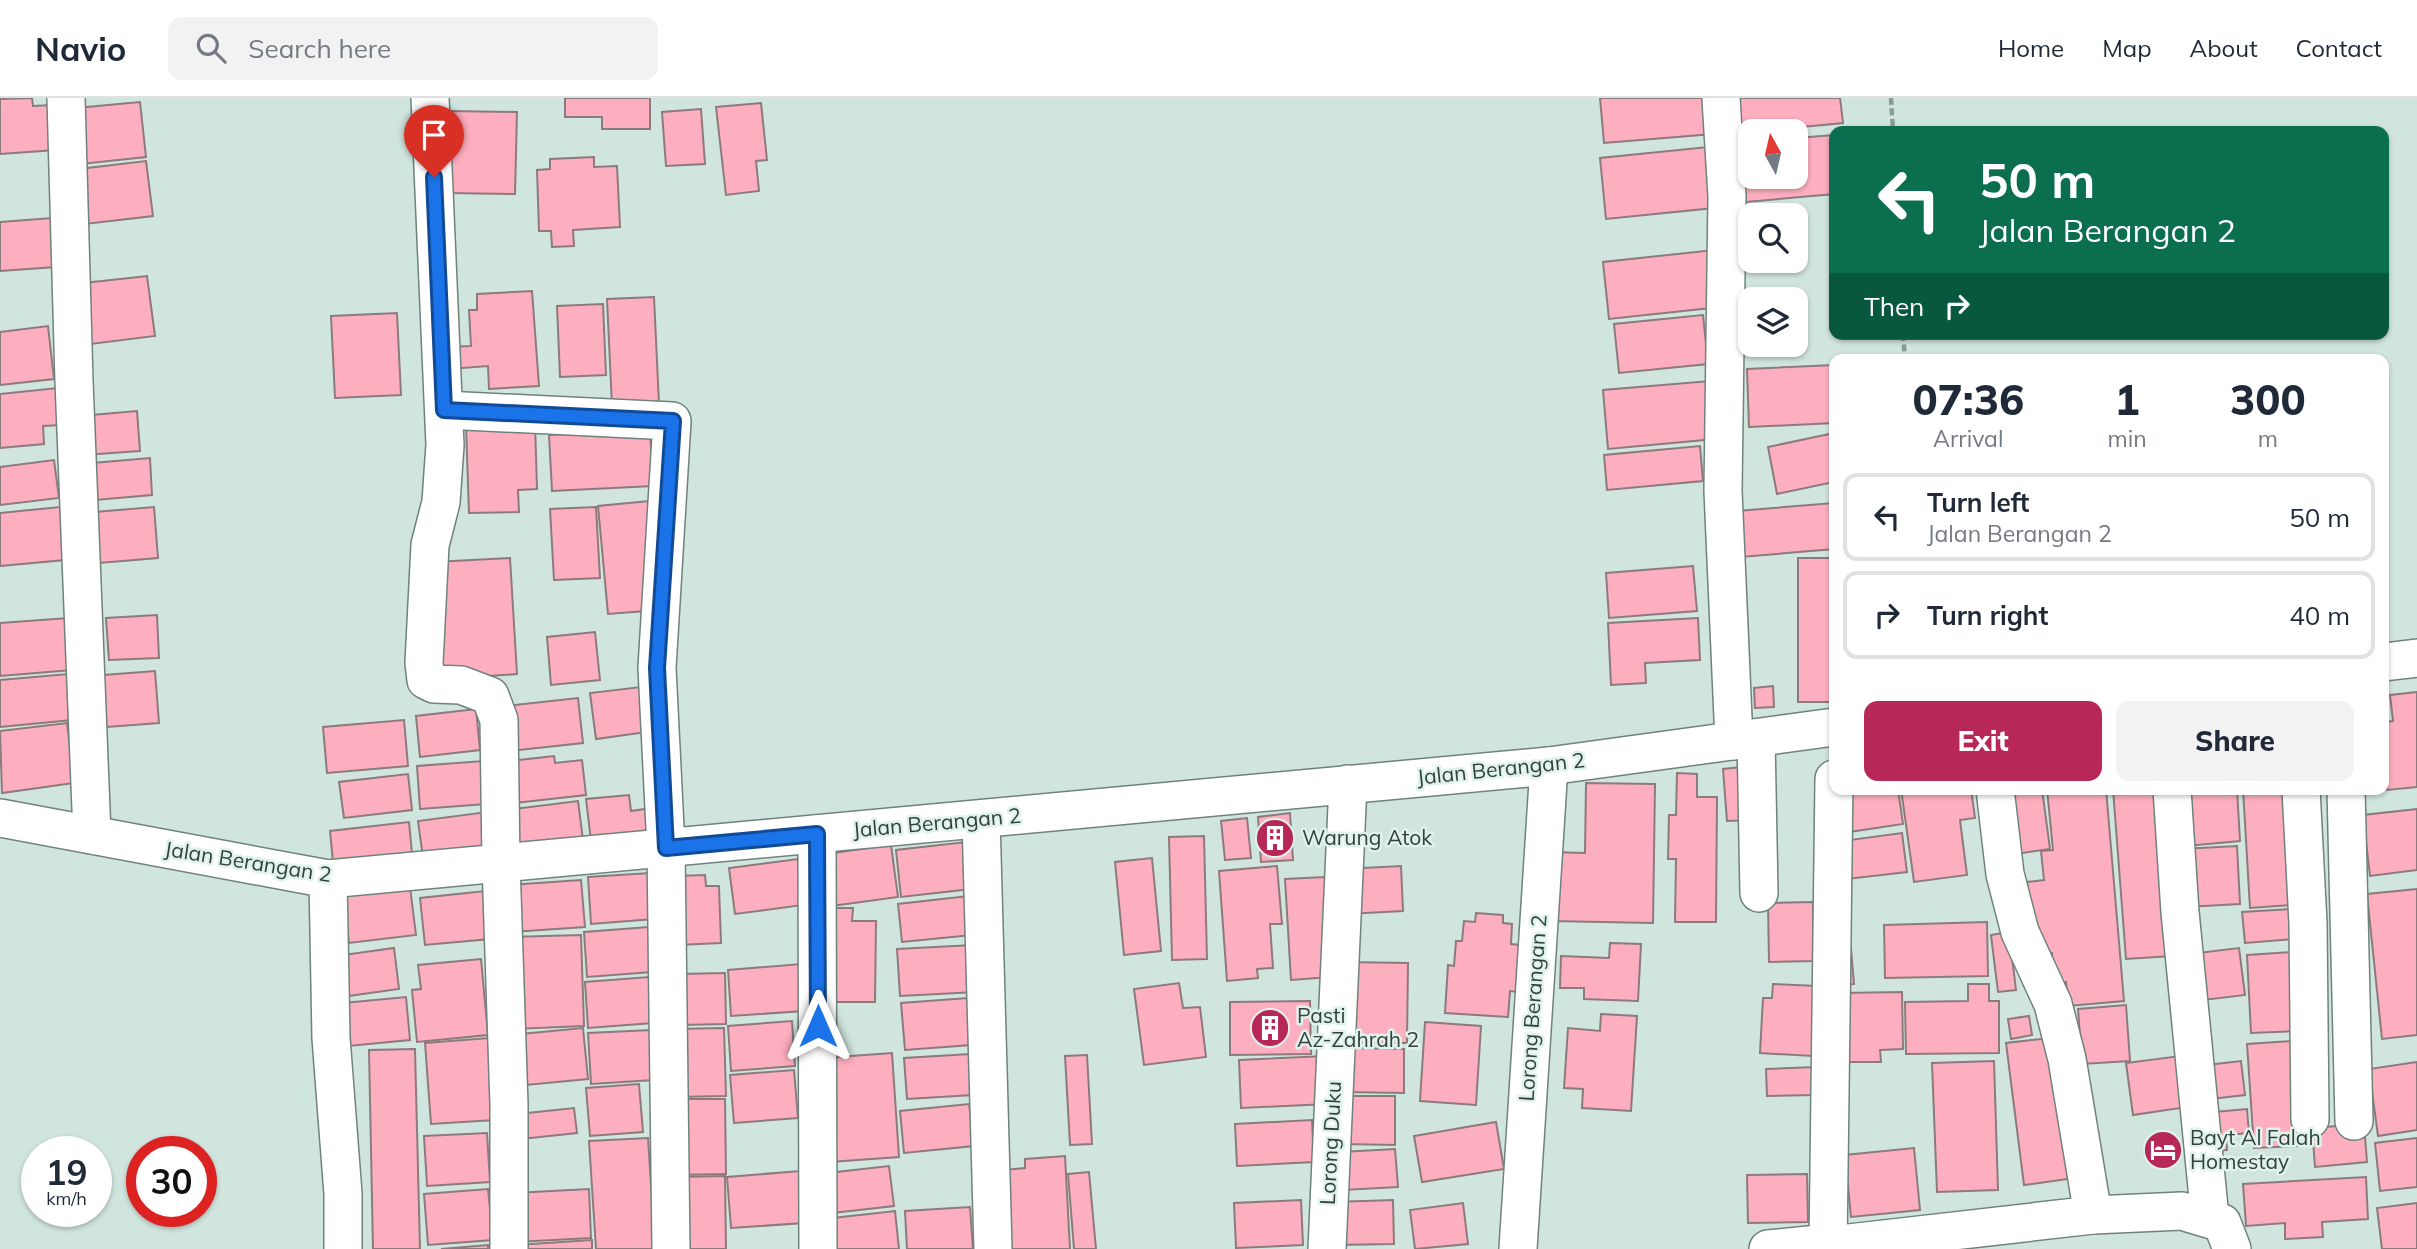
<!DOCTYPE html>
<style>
:root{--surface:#fff;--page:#f2f2f3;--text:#1f2937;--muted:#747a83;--line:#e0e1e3;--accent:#b72858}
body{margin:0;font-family:Mulish,sans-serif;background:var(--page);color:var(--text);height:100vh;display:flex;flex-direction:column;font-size:26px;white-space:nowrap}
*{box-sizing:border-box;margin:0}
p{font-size:23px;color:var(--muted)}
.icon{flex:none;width:38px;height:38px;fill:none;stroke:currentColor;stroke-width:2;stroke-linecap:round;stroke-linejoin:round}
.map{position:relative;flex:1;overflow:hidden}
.drawer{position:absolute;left:1829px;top:256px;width:560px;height:441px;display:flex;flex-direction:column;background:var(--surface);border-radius:14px;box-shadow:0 2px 5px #0004}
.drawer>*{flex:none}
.banner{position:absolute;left:1829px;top:28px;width:560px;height:214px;border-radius:14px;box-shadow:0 2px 5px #0004;background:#0b6e4f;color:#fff;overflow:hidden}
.needle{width:46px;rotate:352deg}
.fabs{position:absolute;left:1738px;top:21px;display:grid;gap:14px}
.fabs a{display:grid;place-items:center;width:70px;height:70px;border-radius:14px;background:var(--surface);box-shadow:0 2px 5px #0004;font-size:35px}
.speed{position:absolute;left:21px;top:1038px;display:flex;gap:14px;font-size:35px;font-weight:700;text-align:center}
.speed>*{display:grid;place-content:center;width:91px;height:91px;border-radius:50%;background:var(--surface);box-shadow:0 2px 5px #0004;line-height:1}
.speed small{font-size:18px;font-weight:400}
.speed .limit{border:10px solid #d22;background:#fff;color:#111}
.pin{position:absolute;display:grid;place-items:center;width:60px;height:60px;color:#fff;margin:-72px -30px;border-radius:50% 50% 50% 0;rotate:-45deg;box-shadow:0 0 7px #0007}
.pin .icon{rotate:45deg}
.me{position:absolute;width:77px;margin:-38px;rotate:0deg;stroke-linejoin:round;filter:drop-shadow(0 0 5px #0008)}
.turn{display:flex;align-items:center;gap:24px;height:147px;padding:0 35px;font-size:32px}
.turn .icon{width:91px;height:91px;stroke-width:2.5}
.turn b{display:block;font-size:49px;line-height:60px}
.then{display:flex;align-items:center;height:66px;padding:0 35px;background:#0003;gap:14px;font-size:26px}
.eta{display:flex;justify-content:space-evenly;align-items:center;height:119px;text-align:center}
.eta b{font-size:42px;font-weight:800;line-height:49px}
.cta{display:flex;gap:14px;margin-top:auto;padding:14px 35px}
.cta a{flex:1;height:80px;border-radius:14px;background:var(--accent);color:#fff;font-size:28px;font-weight:800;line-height:80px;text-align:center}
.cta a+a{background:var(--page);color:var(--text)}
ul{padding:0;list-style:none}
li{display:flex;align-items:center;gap:21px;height:88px;margin:0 14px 10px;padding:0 21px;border:4px solid var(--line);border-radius:14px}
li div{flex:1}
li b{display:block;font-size:26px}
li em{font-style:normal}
header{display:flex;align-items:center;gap:42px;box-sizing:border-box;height:98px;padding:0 35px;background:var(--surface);border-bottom:2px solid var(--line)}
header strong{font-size:33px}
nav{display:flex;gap:38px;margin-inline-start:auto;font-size:24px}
.search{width:490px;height:63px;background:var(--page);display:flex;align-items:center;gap:18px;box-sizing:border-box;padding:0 24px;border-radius:14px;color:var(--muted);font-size:26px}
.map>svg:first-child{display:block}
.building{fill:#feafbf;stroke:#8d7a7d;stroke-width:2}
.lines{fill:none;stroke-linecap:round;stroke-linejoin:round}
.minor-casing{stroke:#6f827c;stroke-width:40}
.path{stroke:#8b9a95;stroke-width:4.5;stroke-dasharray:7 3.5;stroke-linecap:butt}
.minor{stroke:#fff;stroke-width:37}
.route-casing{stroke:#114b97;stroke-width:18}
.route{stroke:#1a73e8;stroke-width:12}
.labels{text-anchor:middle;stroke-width:5;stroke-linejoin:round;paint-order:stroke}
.street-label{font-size:21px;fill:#373f3d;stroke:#def3ec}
.poi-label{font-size:21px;fill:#373f3d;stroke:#def3ec;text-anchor:start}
</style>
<header>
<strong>Navio</strong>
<div class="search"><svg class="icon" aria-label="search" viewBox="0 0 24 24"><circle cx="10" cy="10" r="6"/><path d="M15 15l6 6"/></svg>Search here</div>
<nav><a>Home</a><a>Map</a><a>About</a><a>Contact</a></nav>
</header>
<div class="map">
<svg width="2417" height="1151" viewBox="0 0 2417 1151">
<rect width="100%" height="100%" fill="#d1e5df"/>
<g class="building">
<path d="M32,0L33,8L53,7L56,52L0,56V1Z"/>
<path d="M565,0H650V31H602V19H565Z"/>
<path d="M1600,0H1710L1713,36L1604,45Z"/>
<path d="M1734,0H1840L1843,25L1737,35Z"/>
<path d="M140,4L146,59L81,66L76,10Z"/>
<path d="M761,5L767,62L756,63L759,93L726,97L716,9Z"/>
<path d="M701,11L705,66L666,68L662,14Z"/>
<path d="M450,13L517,14L515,96L449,95Z"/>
<path d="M1834,37V96L1746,104L1740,45H1750V79H1796V40Z"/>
<path d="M1708,49L1714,110L1606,121L1600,60Z"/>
<path d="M594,59V69L617,68L620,129L573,132L574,148L552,149L551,133H539L537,72L550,71V61Z"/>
<path d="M146,63L153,118L85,126L79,71Z"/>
<path d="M52,120L56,169L0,173V124Z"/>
<path d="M1714,152L1720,209L1609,221L1603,164Z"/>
<path d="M147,178L155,238L83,247L75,186Z"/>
<path d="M532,193L539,288L489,291L488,268L450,271L449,249L471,248L469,212H477V196Z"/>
<path d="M654,199L659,306L612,308L607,201Z"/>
<path d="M603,206L606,277L560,279L557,208Z"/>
<path d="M397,215L401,297L335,300L331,218Z"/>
<path d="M1703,217L1708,266L1619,275L1614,226Z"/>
<path d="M48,228L54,281L0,287V234Z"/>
<path d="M1834,267V325L1749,329L1747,271Z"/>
<path d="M1710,283L1715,341L1608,351L1603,292Z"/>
<path d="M58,290L61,327L43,328L44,346L0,350V296Z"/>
<path d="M137,313L140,353L84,357L80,318Z"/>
<path d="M535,325L537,391L518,392L519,414L469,415L466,328Z"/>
<path d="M650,332L653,388L552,393L549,337Z"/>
<path d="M1834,335V384L1777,396L1768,349Z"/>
<path d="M1700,348L1703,383L1607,392L1604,357Z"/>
<path d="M150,360L152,397L84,403L81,366Z"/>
<path d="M54,362L59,400L0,407V369Z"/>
<path d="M649,403L659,512L608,516L598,408Z"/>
<path d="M1834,405V451L1741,459L1737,413Z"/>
<path d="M60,409L65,462L0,468V415Z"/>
<path d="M154,409L158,460L87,466L83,415Z"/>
<path d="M596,409L600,480L554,482L550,411Z"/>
<path d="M510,460L517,576L433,582L434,464Z"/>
<rect x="1798" y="460" width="36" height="144"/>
<path d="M1693,468L1697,513L1609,520L1606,475Z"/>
<path d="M157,517L159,560L109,562L106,520Z"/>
<path d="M68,520L72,572L0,578V525Z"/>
<path d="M1698,520L1700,562L1645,565L1646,585L1611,587L1608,525Z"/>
<path d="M595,534L600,582L551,587L547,539Z"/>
<path d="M155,573L159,625L94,630L91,578Z"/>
<path d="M68,576L72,622L0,629V582Z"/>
<path d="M1773,588L1774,609L1755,610L1754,590Z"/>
<path d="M641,589L647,634L596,641L590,595Z"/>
<path d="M2417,594V689L2387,692L2384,664V624L2393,623L2390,597Z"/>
<path d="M578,600L583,645L510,653L505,608Z"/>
<path d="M476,611L480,652L420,659L416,618Z"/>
<path d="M404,622L408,668L327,675L323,629Z"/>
<path d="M67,625L74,685L2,695L0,633Z"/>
<path d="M554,658L555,665L582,662L586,697L506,706L510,663Z"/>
<path d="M483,663L486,706L420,711L417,668Z"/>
<path d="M1752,668L1755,722L1727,723L1723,671Z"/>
<path d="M1677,675L1697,676V699H1717L1716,824H1675L1676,761H1668L1669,717H1676Z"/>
<path d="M408,676L412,712L344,720L339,684Z"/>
<path d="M1586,685L1655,686L1653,825L1550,823L1551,754L1585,755Z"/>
<path d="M1842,691H1898L1903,726L1849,734Z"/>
<path d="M1901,691H1971L1975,720L1960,722L1967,777L1914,784Z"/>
<path d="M2000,691H2042L2050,751L2008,757Z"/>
<path d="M2047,691H2106L2124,903L2068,908L2066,884L2054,885L2052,855L2033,857L2027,784L2044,782L2041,753L2053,752Z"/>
<path d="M2113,691H2159L2172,858L2126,861Z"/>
<path d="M2178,691H2237L2240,743L2186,748Z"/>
<path d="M2243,691H2285L2292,807L2250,810Z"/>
<path d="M629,697L631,713L645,711L648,740L592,751L586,701Z"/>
<path d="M578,703L584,750L512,759L506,712Z"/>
<path d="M2417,711V772L2370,778L2363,717Z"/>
<path d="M487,714L492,758L424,767L418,723Z"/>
<path d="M1290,715L1293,762L1261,764L1258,719Z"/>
<path d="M1247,720L1251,760L1225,762L1221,723Z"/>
<path d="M409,724L413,766L334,775L330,733Z"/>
<path d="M1902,735L1907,774L1847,781L1842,743Z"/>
<path d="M1204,738L1207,861L1172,862L1169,739Z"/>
<path d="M966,744L971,791L901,799L896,752Z"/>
<path d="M891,747L898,799L824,809L818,757Z"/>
<path d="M2237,748L2240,806L2185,809L2182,751Z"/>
<path d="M1152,760L1161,853L1124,857L1115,764Z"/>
<path d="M798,761L803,807L735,816L729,770Z"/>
<path d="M1277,768L1282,826H1270L1273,870L1257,871L1258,880L1227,883L1219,773Z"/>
<path d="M1401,768L1403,813L1347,816L1344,771Z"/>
<path d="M650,775L654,821L591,826L588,779Z"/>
<path d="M705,777L706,788H719L721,845L677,847L674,778Z"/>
<path d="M1325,779L1331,879L1291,882L1285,781Z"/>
<path d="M581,782L585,829L512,834L509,787Z"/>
<path d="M410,789L416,837L349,845L343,797Z"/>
<path d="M2417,791V937L2382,941L2367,796Z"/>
<path d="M485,793L490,841L425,847L420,800Z"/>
<path d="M968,798L972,837L902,844L898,806Z"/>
<path d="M1813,804L1814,863L1769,864L1768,805Z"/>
<path d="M829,810H853L852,823H876L875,904H828Z"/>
<path d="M2293,811L2295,841L2245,845L2242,814Z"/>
<path d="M1476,815L1503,817V825L1512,826L1511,846L1521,847L1518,894L1510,893L1508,919L1445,915L1448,867L1454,868L1456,843H1462L1464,823L1475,824Z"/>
<path d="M1987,824L1988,878L1885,880L1884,827Z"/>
<path d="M649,829L652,874L587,879L584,834Z"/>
<path d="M2009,834L2016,892L1998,894L1991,837Z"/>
<path d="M581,837L584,928L513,931L511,839Z"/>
<path d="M1610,845L1641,846L1638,903L1584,901V890H1560L1561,858L1609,860Z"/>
<path d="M973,847L976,894L900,898L897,851Z"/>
<path d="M394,850L399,891L341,899L336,858Z"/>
<path d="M2239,850L2245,897L2195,903L2189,856Z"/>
<path d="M1851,851L1854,886L1839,888L1836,853Z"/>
<path d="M2293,854L2297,933L2251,935L2247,857Z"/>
<path d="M481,861L488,937L417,944L412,892L421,891L418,867Z"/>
<path d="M1345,864L1408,865L1407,945L1343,944Z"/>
<path d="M801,866L804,913L731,918L728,872Z"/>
<path d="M725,875L726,926L681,927L680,876Z"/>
<path d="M649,879L653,925L588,930L585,884Z"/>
<path d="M1179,885L1183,910L1200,909L1206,959L1144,967L1134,891Z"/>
<path d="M1773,886L1817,888L1813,958L1760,955L1763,900H1772Z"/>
<path d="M1968,886H1989V903H1999V955L1906,956L1905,904L1968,903Z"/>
<path d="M1902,894L1903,951L1880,952L1881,964H1842L1841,895Z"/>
<path d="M406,899L410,942L338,949L333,906Z"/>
<path d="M968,900L971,947L905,952L901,905Z"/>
<path d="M1310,903L1311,956L1230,957V904Z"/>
<path d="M2126,907L2130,963L2082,966L2078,911Z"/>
<path d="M1601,916L1637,918L1631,1013L1582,1010L1583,991L1564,990L1568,930L1600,933Z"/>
<path d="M2029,918L2032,937L2011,941L2008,921Z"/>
<path d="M792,923L795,968L731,973L728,928Z"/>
<path d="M1425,924L1481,928L1476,1007L1420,1003Z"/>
<path d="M583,930L588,981L526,987L521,936Z"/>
<path d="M724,930L726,998L677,999L675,931Z"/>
<path d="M651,932L654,982L591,986L588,935Z"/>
<path d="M489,940L495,1022L431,1026L425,945Z"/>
<path d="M2050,940L2068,1081L2024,1087L2006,945Z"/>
<path d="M2293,943L2299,1048L2254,1050L2247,946Z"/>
<path d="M1344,950L1404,951V995L1343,994Z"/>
<path d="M415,951L420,1151H373L369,952Z"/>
<path d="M892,955L899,1059L830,1064L823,960Z"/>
<path d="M970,956L973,997L907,1001L904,960Z"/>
<path d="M1087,957L1092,1046L1070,1047L1065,958Z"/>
<path d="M1325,958L1327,1006L1241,1010L1239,962Z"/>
<path d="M2180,958L2187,1009L2133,1017L2126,965Z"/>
<path d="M1994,963L1998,1092L1937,1094L1932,965Z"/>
<path d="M2241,963L2245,997L2202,1002L2198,968Z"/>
<path d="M2417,964V1032L2378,1038L2369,971Z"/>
<path d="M1815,969V997L1767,998L1766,971Z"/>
<path d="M794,972L798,1020L734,1025L730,977Z"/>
<path d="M639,986L643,1034L590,1038L586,990Z"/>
<path d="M1344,998H1395V1047L1343,1046Z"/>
<path d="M677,1001H725L726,1076L677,1077Z"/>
<path d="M969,1006L974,1048L904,1055L900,1013Z"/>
<path d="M574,1010L577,1035L512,1042L509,1017Z"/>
<path d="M2247,1011L2249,1035L2226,1037L2227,1052L2206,1053L2203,1015Z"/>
<path d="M1312,1022L1314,1064L1237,1068L1235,1026Z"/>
<path d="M1496,1024L1504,1071L1422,1084L1414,1038Z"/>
<path d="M2364,1026L2367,1064L2315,1069L2312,1030Z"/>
<path d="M487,1035L490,1084L427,1088L424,1038Z"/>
<path d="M648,1040L655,1151H596L589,1043Z"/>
<path d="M2417,1040V1089L2380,1093L2375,1045Z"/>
<path d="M1914,1050L1920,1112L1851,1119L1845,1057Z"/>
<path d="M1395,1051L1398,1089L1343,1092L1341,1054Z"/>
<path d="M1065,1058L1070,1151H997L993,1073L1025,1070V1061Z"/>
<path d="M889,1068L894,1108L824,1116L819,1076Z"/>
<path d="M800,1073L804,1125L731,1130L727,1079Z"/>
<path d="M1089,1074L1096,1151H1074L1068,1076Z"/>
<path d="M1807,1076L1808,1124L1748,1125L1747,1077Z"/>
<path d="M725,1078L726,1151H679L678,1079Z"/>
<path d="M2366,1079L2368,1121L2322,1124L2323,1139L2285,1141V1125L2246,1128L2243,1086Z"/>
<path d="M488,1091L493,1142L428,1147L424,1096Z"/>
<path d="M589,1091L591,1140L516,1144L514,1095Z"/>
<path d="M1301,1102L1303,1147L1236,1150L1234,1105Z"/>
<path d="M1393,1102L1394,1146L1335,1147L1334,1104Z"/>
<path d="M1463,1105L1468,1146L1415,1151L1410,1112Z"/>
<path d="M2417,1105V1151H2382L2377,1110Z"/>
<path d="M970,1109L973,1151H907L905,1113Z"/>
<path d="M895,1113L899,1151H827L824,1121Z"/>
<path d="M592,1142V1151H516V1147Z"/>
<path d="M488,1147V1151H441Z"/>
</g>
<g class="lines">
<g class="minor-casing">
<g id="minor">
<path d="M66,0L74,283L92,737"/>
<path d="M430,0L445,347L441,404L430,447L424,565L426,582L434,586L461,587L490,598L499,622L501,765L509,1007V1151"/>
<path d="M1721,0L1727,98L1723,393L1734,643"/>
<path d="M444,312L672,323L657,570L666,750L671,1151"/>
<path d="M2384,564L2417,560"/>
<path d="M1756,640L1759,795"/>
<path d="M1995,691L2005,776L2020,834L2053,906L2067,961L2093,1117"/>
<path d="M2172,691L2180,814L2210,1120"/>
<path d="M2301,691L2308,825L2310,1021"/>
<path d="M2346,691L2354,1023"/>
<path d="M0,720L328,781L1549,668L1834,629"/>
<path d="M981,721L993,1151"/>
<path d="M817,736L818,1151"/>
<path d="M328,781L331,940L343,1096V1151"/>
<path d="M1327,1151L1348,686"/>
<path d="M1518,1151L1549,668"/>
<path d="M1768,1151L1828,1145L1840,1146L2093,1117L2182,1113L2222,1125L2232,1151"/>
<path d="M1828,1151L1834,681"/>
</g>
</g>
<g class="path">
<path d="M1891,0L1893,33"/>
<path d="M1903,236L1905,261"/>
</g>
<use href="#minor" class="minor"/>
</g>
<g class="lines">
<g class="route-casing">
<path id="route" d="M434,79L444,312L673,323L657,570L666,750L817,736L818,928"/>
</g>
<use href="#route" class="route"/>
</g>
<defs>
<g id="building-disc" transform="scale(2.0125)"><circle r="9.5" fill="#b72858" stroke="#def3ec"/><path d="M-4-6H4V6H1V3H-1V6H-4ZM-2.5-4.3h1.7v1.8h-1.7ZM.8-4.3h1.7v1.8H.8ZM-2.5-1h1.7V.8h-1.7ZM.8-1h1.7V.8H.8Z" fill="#fff"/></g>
<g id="hotel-disc" transform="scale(2.0125)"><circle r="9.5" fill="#b72858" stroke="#def3ec"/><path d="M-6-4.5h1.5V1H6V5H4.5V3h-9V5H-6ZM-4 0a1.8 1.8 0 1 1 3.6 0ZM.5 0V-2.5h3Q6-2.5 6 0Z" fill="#fff"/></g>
</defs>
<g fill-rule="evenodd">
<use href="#building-disc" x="1275" y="740"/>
<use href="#building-disc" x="1270" y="930"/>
<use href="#hotel-disc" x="2163" y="1052"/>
</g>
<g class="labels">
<g class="street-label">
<text transform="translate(1501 671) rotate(-6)" y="7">Jalan Berangan 2</text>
<text transform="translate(937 725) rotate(-5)" y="7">Jalan Berangan 2</text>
<text transform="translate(248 764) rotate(9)" y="7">Jalan Berangan 2</text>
<text transform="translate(1533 910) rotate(-86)" y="7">Lorong Berangan 2</text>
<text transform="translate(1331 1045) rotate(-87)" y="7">Lorong Duku</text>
</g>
<g class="poi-label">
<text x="1302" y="747">Warung Atok</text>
<text x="1297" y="925">Pasti<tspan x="1297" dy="24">Az-Zahrah 2</tspan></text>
<text x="2190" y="1047">Bayt Al Falah<tspan x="2190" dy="24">Homestay</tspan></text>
</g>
</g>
</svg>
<div class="fabs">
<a><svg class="needle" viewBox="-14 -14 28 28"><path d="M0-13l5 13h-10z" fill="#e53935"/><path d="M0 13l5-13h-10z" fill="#747a83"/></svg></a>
<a><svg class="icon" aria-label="search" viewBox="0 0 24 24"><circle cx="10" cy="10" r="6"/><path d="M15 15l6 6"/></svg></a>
<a><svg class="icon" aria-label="layers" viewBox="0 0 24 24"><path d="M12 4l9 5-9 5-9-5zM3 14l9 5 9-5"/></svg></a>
</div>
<div class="speed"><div>19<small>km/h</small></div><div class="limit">30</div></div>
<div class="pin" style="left:434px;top:79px;background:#d93025"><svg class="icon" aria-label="arrive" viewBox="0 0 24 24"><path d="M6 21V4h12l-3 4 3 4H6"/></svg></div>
<svg class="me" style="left:818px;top:928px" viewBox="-20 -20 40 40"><path d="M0-17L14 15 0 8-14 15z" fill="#1a73e8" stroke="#fff" stroke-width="4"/></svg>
<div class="banner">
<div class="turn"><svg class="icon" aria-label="left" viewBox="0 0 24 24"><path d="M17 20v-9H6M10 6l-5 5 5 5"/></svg><div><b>50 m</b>Jalan Berangan 2</div></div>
<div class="then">Then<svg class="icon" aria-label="right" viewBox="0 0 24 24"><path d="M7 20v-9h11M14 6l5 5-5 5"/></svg></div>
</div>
<section class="drawer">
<div class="eta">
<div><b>07:36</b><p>Arrival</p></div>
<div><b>1</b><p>min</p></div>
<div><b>300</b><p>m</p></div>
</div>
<ul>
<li><svg class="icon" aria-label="left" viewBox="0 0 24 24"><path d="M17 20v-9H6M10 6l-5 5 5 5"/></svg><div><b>Turn left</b><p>Jalan Berangan 2</p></div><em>50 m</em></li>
<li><svg class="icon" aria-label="right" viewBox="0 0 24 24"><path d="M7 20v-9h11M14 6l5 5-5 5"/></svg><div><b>Turn right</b></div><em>40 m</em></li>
</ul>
<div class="cta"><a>Exit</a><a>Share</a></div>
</section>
</div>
